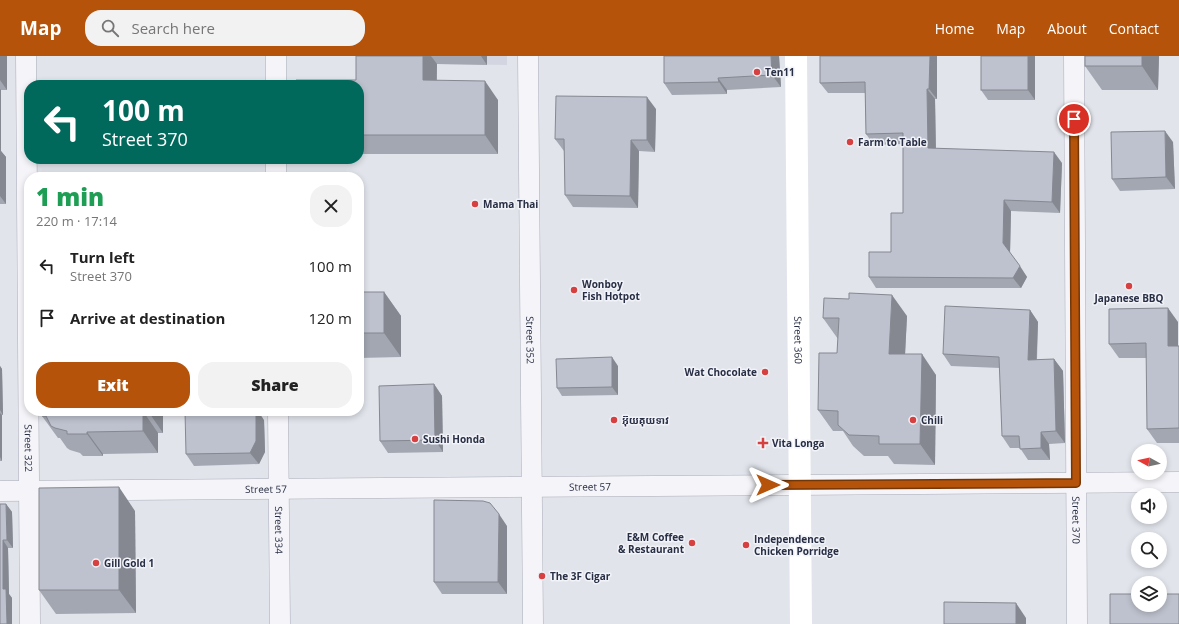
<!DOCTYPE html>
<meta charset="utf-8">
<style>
:root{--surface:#fff;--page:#f2f2f2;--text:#222;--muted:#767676;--accent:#b45309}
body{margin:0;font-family:"Open Sans","Noto Sans Khmer",sans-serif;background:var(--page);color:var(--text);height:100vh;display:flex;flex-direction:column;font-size:15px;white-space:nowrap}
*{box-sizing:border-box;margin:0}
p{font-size:13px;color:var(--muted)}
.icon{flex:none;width:22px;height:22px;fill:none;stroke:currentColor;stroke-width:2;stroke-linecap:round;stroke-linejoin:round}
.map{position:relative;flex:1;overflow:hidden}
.sheet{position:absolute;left:24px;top:116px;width:340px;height:244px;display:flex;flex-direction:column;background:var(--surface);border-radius:16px;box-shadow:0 2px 6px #0003}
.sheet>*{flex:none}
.top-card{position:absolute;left:24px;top:24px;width:340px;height:84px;border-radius:16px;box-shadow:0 2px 6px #0003;background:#00695c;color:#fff;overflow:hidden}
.needle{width:26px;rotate:278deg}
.tools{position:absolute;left:1131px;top:388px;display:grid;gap:8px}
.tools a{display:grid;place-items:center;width:36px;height:36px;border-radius:50%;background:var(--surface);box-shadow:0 2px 6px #0003;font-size:20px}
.pin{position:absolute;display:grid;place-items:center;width:34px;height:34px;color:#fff;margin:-17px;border:2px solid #fff;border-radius:50%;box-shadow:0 1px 4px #0007}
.me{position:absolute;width:44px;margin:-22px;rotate:90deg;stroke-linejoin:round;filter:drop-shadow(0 0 3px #0008)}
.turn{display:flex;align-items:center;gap:14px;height:84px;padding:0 12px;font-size:18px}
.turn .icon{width:52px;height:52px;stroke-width:2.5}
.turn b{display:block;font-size:28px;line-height:34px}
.round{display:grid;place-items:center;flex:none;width:42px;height:42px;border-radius:16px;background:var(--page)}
.summary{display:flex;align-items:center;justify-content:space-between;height:68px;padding:0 12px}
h1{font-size:24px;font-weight:800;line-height:30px;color:#1e9e55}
.action{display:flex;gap:8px;margin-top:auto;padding:8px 12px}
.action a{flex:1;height:46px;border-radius:16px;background:var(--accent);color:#fff;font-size:16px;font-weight:800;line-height:46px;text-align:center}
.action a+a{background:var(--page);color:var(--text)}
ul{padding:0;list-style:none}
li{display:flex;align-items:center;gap:12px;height:52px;padding:0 12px}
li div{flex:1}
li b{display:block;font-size:15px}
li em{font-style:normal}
header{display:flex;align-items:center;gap:24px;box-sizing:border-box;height:56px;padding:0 20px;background:var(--accent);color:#fff}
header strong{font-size:19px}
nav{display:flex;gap:22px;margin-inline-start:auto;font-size:14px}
.search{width:280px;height:36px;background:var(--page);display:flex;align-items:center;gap:10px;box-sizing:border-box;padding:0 14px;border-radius:16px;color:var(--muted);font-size:15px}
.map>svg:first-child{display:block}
.built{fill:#d3d6e0}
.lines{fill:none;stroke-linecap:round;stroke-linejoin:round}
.street-casing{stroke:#aaadb9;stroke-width:21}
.street{stroke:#f5f5f9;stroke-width:20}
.secondary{stroke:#fff;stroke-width:22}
.wall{fill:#a3a7b1}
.shaded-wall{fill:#858890}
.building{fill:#bec2ce;stroke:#858890}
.route-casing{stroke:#753606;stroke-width:10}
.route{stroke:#b45309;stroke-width:7}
.poi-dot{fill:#d74041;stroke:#f1f3f8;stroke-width:1.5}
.labels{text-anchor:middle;stroke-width:3;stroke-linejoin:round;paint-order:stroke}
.poi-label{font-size:10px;font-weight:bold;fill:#282e44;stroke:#f1f3f8;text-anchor:start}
.street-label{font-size:10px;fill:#282e44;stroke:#f1f3f8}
</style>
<header>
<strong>Map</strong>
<div class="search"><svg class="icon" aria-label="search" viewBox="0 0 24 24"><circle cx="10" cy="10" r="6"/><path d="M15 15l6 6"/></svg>Search here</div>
<nav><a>Home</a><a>Map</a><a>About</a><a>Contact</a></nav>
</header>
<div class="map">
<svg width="1179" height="568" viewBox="0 0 1179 568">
<rect width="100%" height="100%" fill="#e1e4eb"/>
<path class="built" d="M437,0H507V9L437,8Z"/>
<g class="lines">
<g class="street-casing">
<g id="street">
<path id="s1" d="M26,0L30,568"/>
<path d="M276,0V29"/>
<path id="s2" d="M528,0L533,568"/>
<path id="s3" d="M1074,0L1077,568"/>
<path d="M276,103V121"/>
<path id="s4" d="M278,355L280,568"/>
<path id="s5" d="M0,435L1179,426"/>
</g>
</g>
<use href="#street" class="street"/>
<path class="secondary" id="s6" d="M796,0L801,568"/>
</g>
<g class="wall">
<path d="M0,0H7V34H1V95L6,101V148H0Z"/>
<path d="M356,0H487V9L437,8V24L498,44V98H359V29L356,24Z"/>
<path d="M779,0L781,31L727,34V38L672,39L664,27Z"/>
<path d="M937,0V43H935L936,93L1062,107L1060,157L1011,155L1010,197L1027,221L1021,232H876L869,221L891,196L903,157V88L874,89L866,78L865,37H828L820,27Z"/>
<path d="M981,0H1035V44H988L981,34Z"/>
<path d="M1159,0L1158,34H1102L1085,10Z"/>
<path d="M656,53L655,96L639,95L638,152L573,151L565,139L564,95L555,83Z"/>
<path d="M1173,86L1175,133L1120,135L1112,123Z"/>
<path d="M359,236H384L401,260V301L359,302Z"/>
<path d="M1030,254L1038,266L1037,304L1054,303L1063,315L1065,387L1049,388L1050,404H1028L1020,392H1010L1002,380L1000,312L951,310L943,298Z"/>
<path d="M907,260L905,298L936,319L935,409L894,408L888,400H864L853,390L843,375H833L818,354L837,297L838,283L823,262Z"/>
<path d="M1178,266V290H1179V387H1157L1147,373V302H1119L1109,288Z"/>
<path d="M0,310L2,313L3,359H2V405H0Z"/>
<path d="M618,310V339L562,340L557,332Z"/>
<path d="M434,328L442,340L443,396L388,397L380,385Z"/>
<path d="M42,355H163V377H158V397L103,398V400H83L80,397L70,394L67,392L60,382H58L42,360Z"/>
<path d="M264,364L265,396L259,408L194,410L186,398Z"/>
<path d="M0,448H6L12,456L13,492H8L9,538L12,542L0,568Z"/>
<path d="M135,455L136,557L56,558L39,534Z"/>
<path d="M507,470V538H442L434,526Z"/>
</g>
<g class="shaded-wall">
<path d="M0,0H7V34L0,24Z"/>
<path d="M423,0H431L437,8L436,43L423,24Z"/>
<path d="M481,0H487V9Z"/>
<path d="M771,0H779L781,31L772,19Z"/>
<path d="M930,0H937V43L929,33Z"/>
<path d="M1028,0H1035V44L1028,34Z"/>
<path d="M1142,0H1159L1158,34L1142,10Z"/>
<path d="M718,22L727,34V38L719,26Z"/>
<path d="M485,25L498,44V98L485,79Z"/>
<path d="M0,33L1,34V95L6,101V148L0,140Z"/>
<path d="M927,33L935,43L936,103L928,92Z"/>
<path d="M647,41L656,53L655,96L647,84Z"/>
<path d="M1165,75L1173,86L1175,133L1166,121Z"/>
<path d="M631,84L639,95L638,152L630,140Z"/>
<path d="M1054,96L1062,107L1060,157L1052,146Z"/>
<path d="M1004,144L1011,155L1010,198L1003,187Z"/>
<path d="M1020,210L1027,221L1021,232L1013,222Z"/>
<path d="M384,236L401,260V301L384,277Z"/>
<path d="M892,239L907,260L904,319L889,298Z"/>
<path d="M1168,252L1178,266V305L1168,290Z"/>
<path d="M1030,254L1038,266L1036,316L1028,304Z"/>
<path d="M922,298L936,319L935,409L920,388Z"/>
<path d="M612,301L618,310V339L612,331Z"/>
<path d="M1054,303L1063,315L1065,387L1056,375Z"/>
<path d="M0,310L2,313L3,359L0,354Z"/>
<path d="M434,328L442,340L443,396L435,384Z"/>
<path d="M143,355L158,377V397L143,375Z"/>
<path d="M148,355H163V377Z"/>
<path d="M251,355H258L264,364L265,396L259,408L250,397Z"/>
<path d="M0,357L2,359V405L0,401Z"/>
<path d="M87,376L103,398V400L87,378Z"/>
<path d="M1041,376L1049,388L1050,404L1041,392Z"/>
<path d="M119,431L135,455L136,557L119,534Z"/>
<path d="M6,448L12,456L13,492L7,484Z"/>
<path d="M499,458L507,470V538L498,526Z"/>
<path d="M3,484L8,492L9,538L12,542V568H7L3,533Z"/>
<path d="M1016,547L1026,562V568H1016Z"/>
</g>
<g class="building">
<path d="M356,0H423V24L485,25V79H359V29H296V24H356Z"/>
<path d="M664,0H771L772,19L718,22L719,26L664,27Z"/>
<path d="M820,0H930L929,33H927L928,92L1054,96L1052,146L1004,144L1003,187L1020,210L1013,222L869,221V196H891V157H903V77L866,78L865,26L820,27Z"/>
<rect x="981" y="0" width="47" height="34"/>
<rect x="1085" y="0" width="57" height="10"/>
<path d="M556,40L647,41V84H631L630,140L565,139L564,83H555Z"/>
<path d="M1165,75L1166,121L1112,123L1111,76Z"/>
<rect x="359" y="236" width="25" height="41"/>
<path d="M849,237L892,239L889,298H922L920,388H879V380L849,379L838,369V355L818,354L819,297H837L839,262H823L824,242L849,243Z"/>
<path d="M945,250L1030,254L1028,304L1054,303L1056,375L1041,376V392L1020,393L1019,380H1002L999,301L943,298Z"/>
<path d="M1168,252V290H1179V372L1147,373L1146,287L1109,288V253Z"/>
<path d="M612,301V331L557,332L556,303Z"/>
<path d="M434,328L435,384L380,385L379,330Z"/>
<path d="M42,355H143V375L87,376V378H67V375L55,372L51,370L46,360H42Z"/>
<path d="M185,355H256V385L250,397L186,398Z"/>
<path d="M119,431V534H39V432Z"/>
<path d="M434,444L483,445L490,447L499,458L498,526H434Z"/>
<path d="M0,448H6L7,484H3V533H6L7,568H0Z"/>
<path d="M1110,538H1138V549H1160V538H1179V568H1110Z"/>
<path d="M944,546L1016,547V568H944Z"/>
</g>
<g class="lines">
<g class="route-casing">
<path id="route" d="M768,429L1076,427L1074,63"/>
</g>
<use href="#route" class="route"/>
</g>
<g class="poi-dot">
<circle cx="757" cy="16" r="4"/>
<circle cx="850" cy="86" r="4"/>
<circle cx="475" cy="148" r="4"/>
<circle cx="1129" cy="230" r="4"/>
<circle cx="574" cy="234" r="4"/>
<circle cx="765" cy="316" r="4"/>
<circle cx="614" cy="364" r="4"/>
<circle cx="913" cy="364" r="4"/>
<circle cx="415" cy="383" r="4"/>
<path d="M761 381h4v4h4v4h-4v4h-4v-4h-4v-4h4z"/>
<circle cx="692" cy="487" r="4"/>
<circle cx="746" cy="489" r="4"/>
<circle cx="96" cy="507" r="4"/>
<circle cx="542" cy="520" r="4"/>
</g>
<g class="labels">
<g class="poi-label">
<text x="765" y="20">Ten11</text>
<text x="858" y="90">Farm to Table</text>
<text x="483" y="152">Mama Thai</text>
<text x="582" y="232">Wonboy<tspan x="582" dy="12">Fish Hotpot</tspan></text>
<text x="1129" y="246" text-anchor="middle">Japanese BBQ</text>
<text x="757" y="320" text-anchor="end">Wat Chocolate</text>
<text x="622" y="368">អ៊ុយគុយទាវ</text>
<text x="921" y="368">Chili</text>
<text x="423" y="387">Sushi Honda</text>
<text x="772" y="391">Vita Longa</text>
<text x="684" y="485" text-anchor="end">E&amp;M Coffee<tspan x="684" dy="12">&amp; Restaurant</tspan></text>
<text x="754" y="487">Independence<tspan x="754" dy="12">Chicken Porridge</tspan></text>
<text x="104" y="511">Gill Gold 1</text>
<text x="550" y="524">The 3F Cigar</text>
</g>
<g class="street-label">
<text dy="4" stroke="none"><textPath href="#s2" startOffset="284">Street 352</textPath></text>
<text dy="4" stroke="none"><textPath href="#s6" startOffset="284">Street 360</textPath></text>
<text dy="4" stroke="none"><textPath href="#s1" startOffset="392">Street 322</textPath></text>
<text dy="4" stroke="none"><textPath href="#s5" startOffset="590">Street 57</textPath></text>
<text dy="4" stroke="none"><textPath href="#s5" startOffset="266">Street 57</textPath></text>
<text dy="4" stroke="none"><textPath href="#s3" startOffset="464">Street 370</textPath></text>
<text dy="4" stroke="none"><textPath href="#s4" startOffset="119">Street 334</textPath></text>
</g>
</g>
</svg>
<div class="tools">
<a><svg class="needle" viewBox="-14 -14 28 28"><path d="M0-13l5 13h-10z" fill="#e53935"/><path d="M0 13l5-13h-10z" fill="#767676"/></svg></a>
<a><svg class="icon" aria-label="sound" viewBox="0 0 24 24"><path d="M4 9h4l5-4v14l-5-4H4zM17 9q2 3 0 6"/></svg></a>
<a><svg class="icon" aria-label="search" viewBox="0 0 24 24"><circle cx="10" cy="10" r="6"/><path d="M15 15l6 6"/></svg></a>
<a><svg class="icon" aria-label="layers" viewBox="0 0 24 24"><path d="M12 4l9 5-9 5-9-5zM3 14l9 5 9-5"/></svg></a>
</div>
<div class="pin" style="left:1074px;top:63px;background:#d93025"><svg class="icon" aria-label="arrive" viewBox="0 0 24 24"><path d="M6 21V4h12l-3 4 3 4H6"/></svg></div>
<svg class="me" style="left:768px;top:429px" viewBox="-20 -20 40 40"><path d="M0-17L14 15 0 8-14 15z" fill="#b45309" stroke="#fff" stroke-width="4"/></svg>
<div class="top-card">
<div class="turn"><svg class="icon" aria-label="left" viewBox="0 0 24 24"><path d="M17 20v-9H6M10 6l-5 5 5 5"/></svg><div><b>100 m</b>Street 370</div></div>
</div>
<section class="sheet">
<div class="summary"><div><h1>1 min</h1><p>220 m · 17:14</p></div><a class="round"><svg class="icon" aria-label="close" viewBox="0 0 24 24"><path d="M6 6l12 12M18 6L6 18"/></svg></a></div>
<ul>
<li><svg class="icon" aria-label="left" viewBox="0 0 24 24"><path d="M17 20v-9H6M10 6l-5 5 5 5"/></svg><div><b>Turn left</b><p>Street 370</p></div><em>100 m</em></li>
<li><svg class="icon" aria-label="arrive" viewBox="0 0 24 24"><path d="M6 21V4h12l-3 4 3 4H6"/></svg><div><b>Arrive at destination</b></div><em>120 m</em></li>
</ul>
<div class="action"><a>Exit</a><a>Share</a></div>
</section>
</div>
